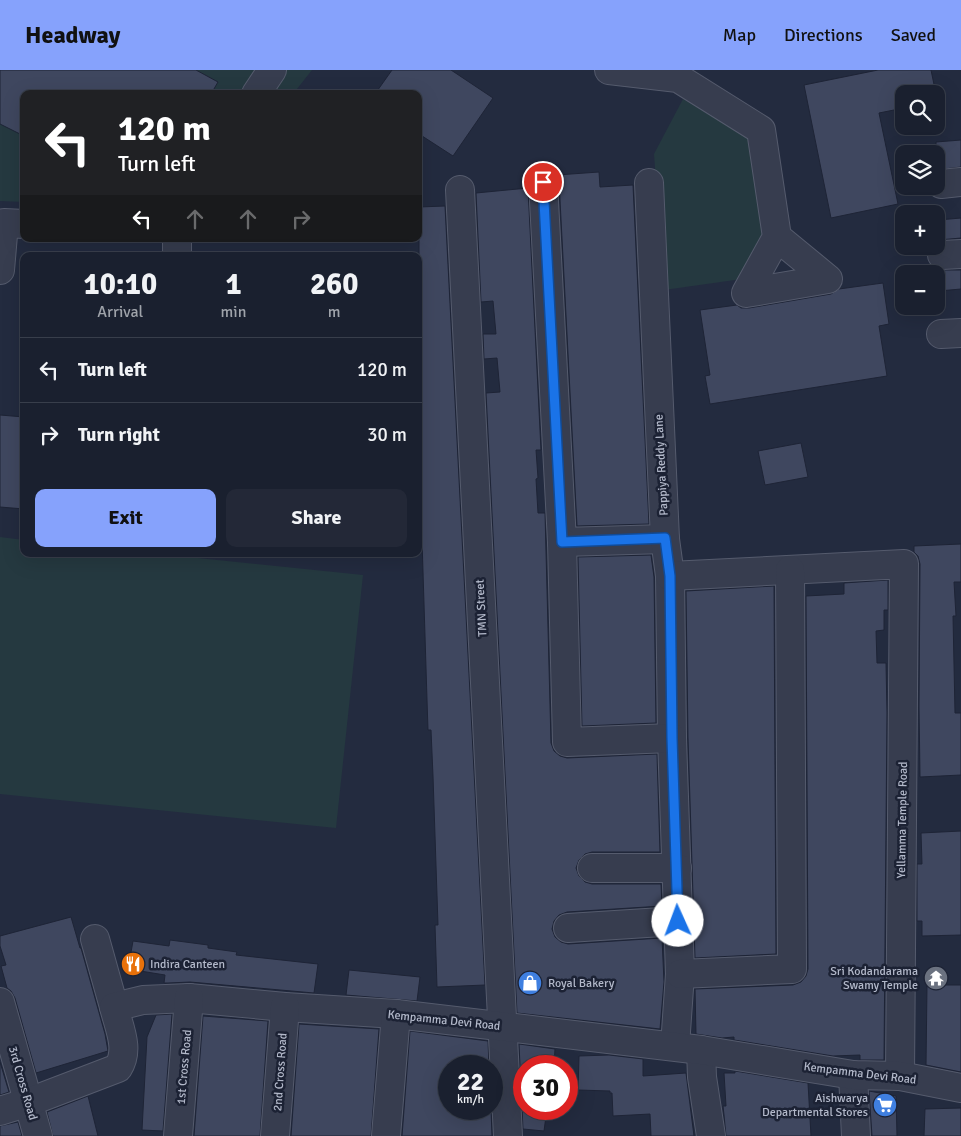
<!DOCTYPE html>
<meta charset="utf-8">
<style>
:root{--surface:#1a202f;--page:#232837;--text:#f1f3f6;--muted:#9fa3aa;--line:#383e4b;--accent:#86a2fc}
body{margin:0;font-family:Signika,sans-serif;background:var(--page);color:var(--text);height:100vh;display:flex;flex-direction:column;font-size:19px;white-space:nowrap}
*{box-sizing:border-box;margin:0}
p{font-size:16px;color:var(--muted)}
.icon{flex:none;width:28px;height:28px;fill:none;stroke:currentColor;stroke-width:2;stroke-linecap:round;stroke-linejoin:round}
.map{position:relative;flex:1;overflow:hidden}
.side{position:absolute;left:20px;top:182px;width:402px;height:305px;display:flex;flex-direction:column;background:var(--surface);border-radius:10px;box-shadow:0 5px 20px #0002,0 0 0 1px var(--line)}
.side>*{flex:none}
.guide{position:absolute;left:20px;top:20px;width:402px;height:152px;border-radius:10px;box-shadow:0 5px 20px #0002,0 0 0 1px var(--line);background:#202124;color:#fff;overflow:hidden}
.buttons{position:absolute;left:895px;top:15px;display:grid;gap:10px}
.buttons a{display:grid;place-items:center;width:50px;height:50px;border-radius:10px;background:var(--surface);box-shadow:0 5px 20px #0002,0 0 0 1px var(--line);font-size:25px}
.speed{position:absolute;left:438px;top:985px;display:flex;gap:10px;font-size:25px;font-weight:700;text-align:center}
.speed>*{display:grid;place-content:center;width:65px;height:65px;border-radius:50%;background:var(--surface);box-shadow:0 5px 20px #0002,0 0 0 1px var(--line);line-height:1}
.speed small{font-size:12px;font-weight:400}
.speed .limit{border:8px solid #d22;background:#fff;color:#111}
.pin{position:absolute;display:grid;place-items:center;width:42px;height:42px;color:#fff;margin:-21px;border:2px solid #fff;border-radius:50%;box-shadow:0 1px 5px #0007}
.me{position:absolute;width:55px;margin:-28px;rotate:358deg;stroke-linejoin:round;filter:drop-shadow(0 0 4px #0008)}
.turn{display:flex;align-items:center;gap:18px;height:105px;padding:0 15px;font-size:22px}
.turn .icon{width:65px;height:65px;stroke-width:2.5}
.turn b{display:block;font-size:35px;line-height:42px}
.lanes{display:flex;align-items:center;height:48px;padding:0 15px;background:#0003;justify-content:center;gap:25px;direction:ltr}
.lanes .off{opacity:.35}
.eta{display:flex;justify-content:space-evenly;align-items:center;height:85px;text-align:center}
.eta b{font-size:30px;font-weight:700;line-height:35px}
.primary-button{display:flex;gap:10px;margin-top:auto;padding:10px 15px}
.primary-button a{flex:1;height:58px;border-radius:10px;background:var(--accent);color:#111;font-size:20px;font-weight:700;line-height:58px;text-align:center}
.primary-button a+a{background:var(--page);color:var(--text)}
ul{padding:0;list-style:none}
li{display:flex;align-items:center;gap:15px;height:65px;padding:0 15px;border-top:1px solid var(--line)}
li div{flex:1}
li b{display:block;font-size:19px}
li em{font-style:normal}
header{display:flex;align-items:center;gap:30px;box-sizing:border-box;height:70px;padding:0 25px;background:var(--accent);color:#111}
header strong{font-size:24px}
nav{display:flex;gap:28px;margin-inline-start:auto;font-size:18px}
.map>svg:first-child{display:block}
.green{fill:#253940}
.building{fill:#3f475f;stroke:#1e2436}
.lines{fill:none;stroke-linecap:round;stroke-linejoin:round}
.minor-casing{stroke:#555b6d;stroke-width:30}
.minor{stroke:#373d4f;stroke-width:28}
.route-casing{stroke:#114b97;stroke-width:12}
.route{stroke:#1a73e8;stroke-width:9}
.labels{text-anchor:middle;stroke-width:5;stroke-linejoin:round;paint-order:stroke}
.street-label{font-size:12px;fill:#b3b9ca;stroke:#1c2234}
.poi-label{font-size:12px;fill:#b3b9ca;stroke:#1c2234;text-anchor:start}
</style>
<header>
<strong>Headway</strong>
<nav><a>Map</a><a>Directions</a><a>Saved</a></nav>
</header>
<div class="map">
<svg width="961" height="1066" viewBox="0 0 961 1066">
<rect width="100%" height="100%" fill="#232b3f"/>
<g class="green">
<path d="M0,0H312L293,24H24V132L0,131Z"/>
<path d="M683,29L750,69L765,158L742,209L664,220L654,84Z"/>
<path d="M0,467L24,470V484H159L363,505L336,758L0,724Z"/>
</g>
<g class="building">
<path d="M0,0H196L218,12L211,24H24V66L0,54Z"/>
<path d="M392,0H451L493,28L453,86L419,64V24H375Z"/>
<path d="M878,0H931L936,24H904V38L879,43L898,134L831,148L804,15Z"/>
<path d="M961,70V97L936,100V72Z"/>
<path d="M599,102L600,117L633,115L649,454L577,456L559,111L557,105Z"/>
<path d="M528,118L541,380H536L538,408L536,409L538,443H545L551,673L554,681L560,686L567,688L657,684L660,782H592L585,784L579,790L576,798L579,806L585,812L592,814H661L662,836L567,842L559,845L554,851L552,859L555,867L561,872L568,874L662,868L664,912L660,959L517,943L486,323L500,322L497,288L484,289L483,264H496L493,231L481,232L476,123Z"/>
<path d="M445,136L485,915L437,917L435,855H438L433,706L431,660H428L427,630L421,438H419V137Z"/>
<path d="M961,148V168L939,170L938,150Z"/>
<path d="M938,200H961V219L939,221Z"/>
<path d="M883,213L889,254L879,256L887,306L710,334L705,306L710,305L700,240L737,235L741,238H749L831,224L839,219Z"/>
<path d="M0,345L24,347V439L0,437Z"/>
<path d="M801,373L808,407L765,415L758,381Z"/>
<path d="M961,474V512H954L956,546H953L955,643H961V705L920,707L919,637L920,494L918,486L914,482V476Z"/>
<path d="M651,485L654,507L656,653L582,656L578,487Z"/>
<path d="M888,510V540H884V560L876,561L877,593H886L887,643L884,990H860V985L833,986L734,970V967L722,968L696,964L695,919L793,915L801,912L806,906L808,899L806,526L844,524V513Z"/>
<path d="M774,516L776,884L695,888L688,668L686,521Z"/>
<path d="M961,761V865L922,866V851H917V794H922L921,763Z"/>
<path d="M71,847L80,878H81L105,964L108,981L36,1003L15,928L11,921L7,918L1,896L6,895L0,876V866Z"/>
<path d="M170,870L208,875V878L237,882L236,885L318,894L314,923L190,912L168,913H164L165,905L128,899L133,871L169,876Z"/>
<path d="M349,900L420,907L417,931L346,925Z"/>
<path d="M927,915H961V1002L926,995Z"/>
<path d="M172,944L163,1061L142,1060L147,967L156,945Z"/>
<path d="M203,946L268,951L260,1066H194Z"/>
<path d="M299,954L379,959L371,1066H291Z"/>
<path d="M410,961L488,971L489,996H449V1039H491L492,1066H402Z"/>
<path d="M519,974L555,979L554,996H524V1039H547L544,1061L523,1059Z"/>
<path d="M609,985L643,989V1006L686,1003L694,1066H651L650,1044L613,1046L612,1023H610V1021L578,1020L579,986Z"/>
<path d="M0,992L9,1022L0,1025Z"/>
<path d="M735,1001L808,1013L811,1066H726L724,1045L723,1036H726L724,1003H735Z"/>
<path d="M869,1021L896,1026L897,1066H872Z"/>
<path d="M88,1026L98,1066H53L47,1042Z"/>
<path d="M961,1038V1066H924L925,1039Z"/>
<path d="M18,1052L22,1066H0V1056Z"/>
</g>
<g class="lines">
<g class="minor-casing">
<g id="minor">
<path d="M609,0L678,8L761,60L777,167L746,223L828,209L777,167"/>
<path d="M256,24L272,0"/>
<path d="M543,112L562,472L665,469"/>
<path d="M649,113L665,469L670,506L672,668L680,904L675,976"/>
<path d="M941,114L961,112"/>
<path d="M460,120L508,1066"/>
<path d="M177,169V186"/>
<path d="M942,185L961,184"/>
<path d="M0,200L4,153L24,154"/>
<path d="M941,264L961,263"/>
<path d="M562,472L567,672L672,668"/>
<path d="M670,506L904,494L900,1006"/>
<path d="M592,798H677"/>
<path d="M568,858L678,851"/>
<path d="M95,869L114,937"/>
<path d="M680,904L792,899L790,500"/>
<path d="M0,932L38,1066"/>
<path d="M701,980L702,1007L711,1066"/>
<path d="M853,1005L856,1066"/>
<path d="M0,1041L29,1032L118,998C130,979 119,958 114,937L143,930L189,928L285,937L396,944L701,980L853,1005L900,1006L961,1018"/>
<path d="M178,1066L189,928"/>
<path d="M275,1066L285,937"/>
<path d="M386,1066L396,944"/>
</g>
</g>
<use href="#minor" class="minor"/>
</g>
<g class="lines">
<g class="route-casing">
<path id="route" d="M543,112L562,472L665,468L670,506L672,668L678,851"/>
</g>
<use href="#route" class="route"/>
</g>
<defs>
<g id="restaurant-disc" transform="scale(1.25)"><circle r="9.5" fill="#e8710a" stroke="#1c2234"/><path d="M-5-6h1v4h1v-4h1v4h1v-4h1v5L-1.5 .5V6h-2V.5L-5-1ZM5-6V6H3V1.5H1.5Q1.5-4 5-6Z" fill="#fff"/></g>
<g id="temple-disc" transform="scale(1.25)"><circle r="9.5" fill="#6b7280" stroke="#1c2234"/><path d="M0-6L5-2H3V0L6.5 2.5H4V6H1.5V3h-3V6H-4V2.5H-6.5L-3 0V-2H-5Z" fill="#fff"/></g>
<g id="shop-disc" transform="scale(1.25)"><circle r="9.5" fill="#3f7fe0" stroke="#1c2234"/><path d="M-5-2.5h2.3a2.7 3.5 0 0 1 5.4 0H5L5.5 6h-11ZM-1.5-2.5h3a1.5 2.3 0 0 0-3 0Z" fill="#fff"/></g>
<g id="supermarket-disc" transform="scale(1.25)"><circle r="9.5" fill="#3f7fe0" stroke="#1c2234"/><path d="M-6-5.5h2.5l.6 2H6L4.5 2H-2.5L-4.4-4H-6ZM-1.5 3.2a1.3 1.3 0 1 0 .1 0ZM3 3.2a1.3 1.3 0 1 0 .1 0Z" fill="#fff"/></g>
</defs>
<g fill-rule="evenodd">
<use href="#restaurant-disc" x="133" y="894"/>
<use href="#temple-disc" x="936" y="908"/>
<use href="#shop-disc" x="530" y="913"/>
<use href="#supermarket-disc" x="885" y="1035"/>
</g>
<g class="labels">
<g class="street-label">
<text transform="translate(661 395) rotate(-93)" y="4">Pappiya Reddy Lane</text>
<text transform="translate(481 538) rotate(-93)" y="4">TMN Street</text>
<text transform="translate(902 750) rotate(-89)" y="4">Yellamma Temple Road</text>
<text transform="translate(444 950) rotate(6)" y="4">Kempamma Devi Road</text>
<text transform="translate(184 997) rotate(-85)" y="4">1st Cross Road</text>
<text transform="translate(280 1002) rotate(-86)" y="4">2nd Cross Road</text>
<text transform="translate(860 1003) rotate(7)" y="4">Kempamma Devi Road</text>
<text transform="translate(23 1013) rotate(74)" y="4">3rd Cross Road</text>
</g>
<g class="poi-label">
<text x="150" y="898">Indira Canteen</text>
<text x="918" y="905" text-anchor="end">Sri Kodandarama<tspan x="918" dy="14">Swamy Temple</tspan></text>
<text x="548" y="917">Royal Bakery</text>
<text x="868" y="1032" text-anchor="end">Aishwarya<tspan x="868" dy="14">Departmental Stores</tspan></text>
</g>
</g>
</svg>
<div class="buttons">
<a><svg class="icon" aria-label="search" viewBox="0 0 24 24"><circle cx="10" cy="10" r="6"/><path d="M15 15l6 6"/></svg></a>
<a><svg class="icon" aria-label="layers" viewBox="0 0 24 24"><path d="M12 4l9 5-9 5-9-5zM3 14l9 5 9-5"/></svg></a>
<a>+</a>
<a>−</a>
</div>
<div class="speed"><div>22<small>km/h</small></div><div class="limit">30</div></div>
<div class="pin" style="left:543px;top:112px;background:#d93025"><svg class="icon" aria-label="arrive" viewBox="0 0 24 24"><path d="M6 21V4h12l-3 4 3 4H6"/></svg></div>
<svg class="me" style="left:678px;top:851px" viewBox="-20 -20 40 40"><circle r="19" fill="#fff"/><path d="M0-13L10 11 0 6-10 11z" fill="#1a73e8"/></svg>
<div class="guide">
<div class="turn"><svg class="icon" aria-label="left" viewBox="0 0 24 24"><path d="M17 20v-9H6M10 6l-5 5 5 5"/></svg><div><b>120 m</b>Turn left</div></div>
<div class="lanes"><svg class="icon" aria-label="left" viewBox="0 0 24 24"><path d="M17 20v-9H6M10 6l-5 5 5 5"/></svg><svg class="icon off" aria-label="ahead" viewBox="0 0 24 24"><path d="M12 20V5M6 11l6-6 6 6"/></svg><svg class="icon off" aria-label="ahead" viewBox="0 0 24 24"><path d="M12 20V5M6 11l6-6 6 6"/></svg><svg class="icon off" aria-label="right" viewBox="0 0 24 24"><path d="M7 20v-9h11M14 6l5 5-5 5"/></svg></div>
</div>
<section class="side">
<div class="eta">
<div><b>10:10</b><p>Arrival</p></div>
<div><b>1</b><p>min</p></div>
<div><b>260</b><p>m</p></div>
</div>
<ul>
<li><svg class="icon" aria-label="left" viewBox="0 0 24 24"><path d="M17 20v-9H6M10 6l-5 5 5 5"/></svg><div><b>Turn left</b></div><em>120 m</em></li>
<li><svg class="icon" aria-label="right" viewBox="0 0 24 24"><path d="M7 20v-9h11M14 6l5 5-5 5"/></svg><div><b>Turn right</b></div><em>30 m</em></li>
</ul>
<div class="primary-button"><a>Exit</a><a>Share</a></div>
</section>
</div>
